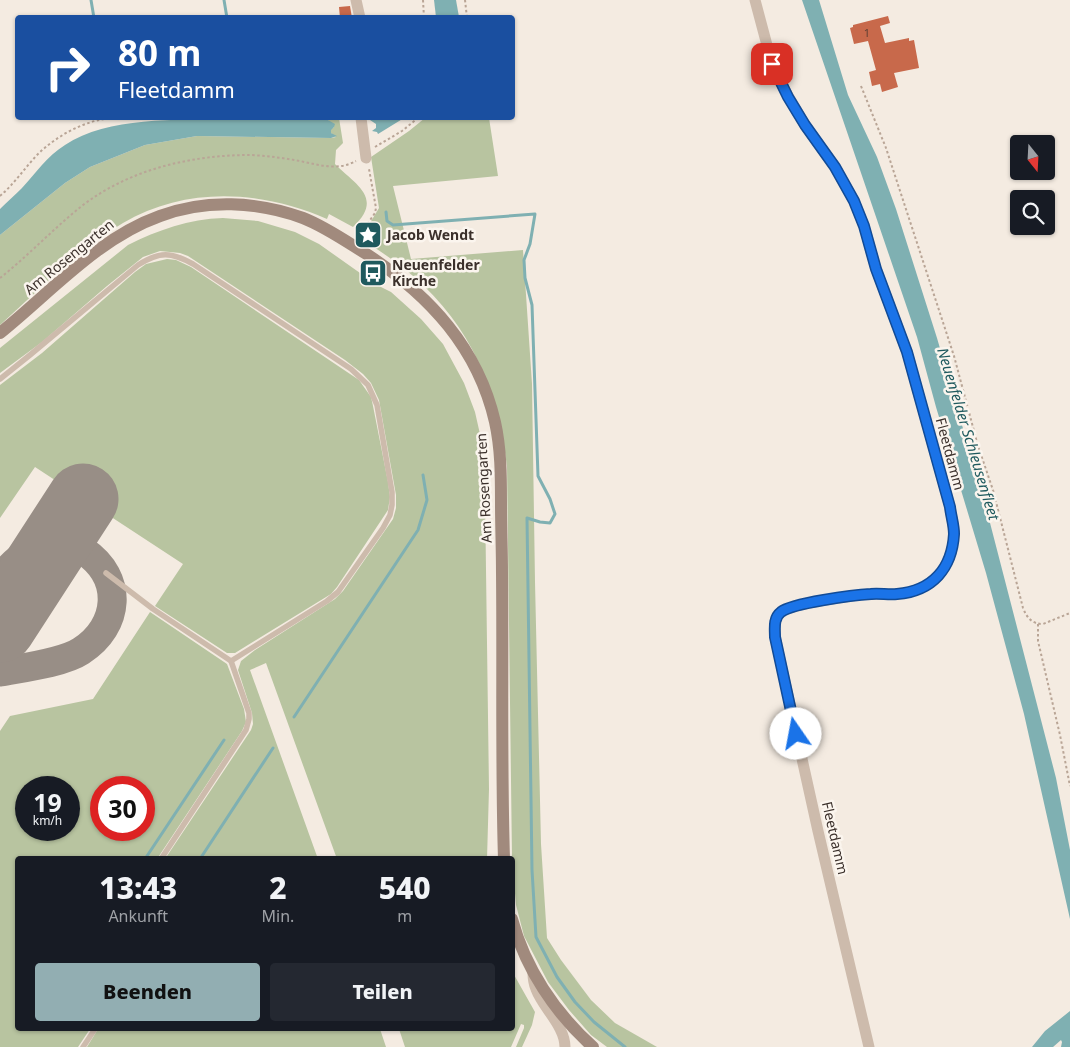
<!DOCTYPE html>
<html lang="de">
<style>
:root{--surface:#171b24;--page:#242831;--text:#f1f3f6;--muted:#9ea1a6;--accent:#92aeb2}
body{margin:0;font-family:"Noto Sans",sans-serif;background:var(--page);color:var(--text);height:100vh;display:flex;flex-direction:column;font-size:19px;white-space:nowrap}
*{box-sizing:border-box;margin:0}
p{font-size:16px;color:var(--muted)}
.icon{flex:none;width:28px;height:28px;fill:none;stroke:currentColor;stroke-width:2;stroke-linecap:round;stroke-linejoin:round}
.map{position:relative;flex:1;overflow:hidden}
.drawer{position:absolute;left:15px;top:856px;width:500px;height:175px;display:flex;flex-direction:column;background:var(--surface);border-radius:5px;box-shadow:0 1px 4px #0004}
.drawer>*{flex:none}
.hud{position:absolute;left:15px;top:15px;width:500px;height:105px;border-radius:5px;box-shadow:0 1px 4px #0004;background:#1a4fa0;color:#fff;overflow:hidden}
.needle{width:32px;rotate:162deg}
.fabs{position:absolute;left:1010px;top:135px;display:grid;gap:10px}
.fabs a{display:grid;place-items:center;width:45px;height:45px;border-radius:5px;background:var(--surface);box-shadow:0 1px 4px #0004;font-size:25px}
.speed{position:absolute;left:15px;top:776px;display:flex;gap:10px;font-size:25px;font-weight:700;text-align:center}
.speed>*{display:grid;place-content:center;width:65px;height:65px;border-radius:50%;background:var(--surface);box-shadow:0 1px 4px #0004;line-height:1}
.speed small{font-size:12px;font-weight:400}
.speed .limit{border:8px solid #d22;background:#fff;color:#111}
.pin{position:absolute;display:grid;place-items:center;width:42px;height:42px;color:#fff;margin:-21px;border-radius:10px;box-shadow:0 2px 8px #0006}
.me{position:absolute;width:55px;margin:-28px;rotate:348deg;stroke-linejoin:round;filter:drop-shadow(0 0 4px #0008)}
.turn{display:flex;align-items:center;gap:18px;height:105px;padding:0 20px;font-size:22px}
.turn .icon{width:65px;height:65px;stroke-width:2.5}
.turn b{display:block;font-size:35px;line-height:42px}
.eta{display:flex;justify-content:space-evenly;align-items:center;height:85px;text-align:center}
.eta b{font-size:30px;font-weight:800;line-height:35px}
.button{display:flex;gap:10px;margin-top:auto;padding:10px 20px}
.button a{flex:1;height:58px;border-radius:5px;background:var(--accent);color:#111;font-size:20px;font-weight:800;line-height:58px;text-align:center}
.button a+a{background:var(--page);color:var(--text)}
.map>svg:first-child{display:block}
.green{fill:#b8c4a0;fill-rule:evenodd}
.water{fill:#7fb0b2}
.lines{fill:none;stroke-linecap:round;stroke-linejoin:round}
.stream{stroke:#7fb0b2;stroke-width:3}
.taxiway{stroke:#988e86;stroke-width:29}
.runway{stroke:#988e86;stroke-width:71}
.building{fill:#c8694b}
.path{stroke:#b9a596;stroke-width:2;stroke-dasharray:2.5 2.5;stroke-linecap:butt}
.lane{stroke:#cdbbac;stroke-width:5.5}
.street{stroke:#cdbbac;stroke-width:11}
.secondary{stroke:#a18a7d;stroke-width:12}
.route-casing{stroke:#114b97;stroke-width:12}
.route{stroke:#1a73e8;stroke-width:9}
.labels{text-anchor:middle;stroke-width:5;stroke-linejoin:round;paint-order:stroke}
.number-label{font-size:11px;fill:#5e3e33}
.poi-label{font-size:14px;font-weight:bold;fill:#3b302b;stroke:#fbf5ee;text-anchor:start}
.street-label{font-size:14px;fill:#3b302b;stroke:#fbf5ee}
.water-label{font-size:15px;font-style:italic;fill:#1f5a5e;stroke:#fbf5ee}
</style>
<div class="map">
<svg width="1070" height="1047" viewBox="0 0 1070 1047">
<rect width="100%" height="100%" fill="#f4ebe1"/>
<g class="green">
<path d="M328,118H339L343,143L336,150L335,164C356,185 384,198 353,227L329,214L327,219C261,190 186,186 123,223C77,250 39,290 0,325V235L65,183L90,167L145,145L197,136L331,138L336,137L331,133L330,130L334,127L328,120Z"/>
<path d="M425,118H489L498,176L393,186L411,259L523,250L532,384L535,582L541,844L547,938L561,960L591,1000L615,1023L657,1047H607L591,1035L569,1010L548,982L524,936L516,905L512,859L507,466C498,391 471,326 413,276C397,262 378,250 361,238L379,208L371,157L409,131Z"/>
<path d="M223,218L258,221L295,232L319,244L377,285L391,292L421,319L443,344L464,383L475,412L482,443L485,496L489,789L487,859H337L266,663L250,670L318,859H165L251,730L253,724L252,713L238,670L241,661L255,650L335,599L343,591L393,519L396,508V495L379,400L371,383L363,374L345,360L188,256L180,253L160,251L143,257L107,286L42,342L0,373V348L128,245C158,230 189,219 223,218Z"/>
<path d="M167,259L176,260L191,267L359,380L371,397L373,406L388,482L390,497L388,510L337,587L331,594L235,653H227L155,606L183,564L35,467L0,518V385L42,353L135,272L146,264Z"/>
<path d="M150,612L227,664L244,709L246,722L242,731L157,859H18V1029H90L78,1047H0V731L10,716L93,699ZM26,788H69V830H26ZM101,788H144V830H101Z"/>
<path d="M513,973L535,1012L532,1025L522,1047H516L524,1028V1025L521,1024L511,1047H405L399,1029H512Z"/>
<path d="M98,1029H380L386,1047H87Z"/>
</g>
<g class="water">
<path d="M434,0H456L459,17H436Z"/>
<path d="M802,0H819L848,95L877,157L896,209L937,338L989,519L1056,778L1070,850V919L1024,714L986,573L936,407L917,337Z"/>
<path d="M228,118H328V120L335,124L334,127L331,130V133L337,136L331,138L197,136L145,145L90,167L65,183L0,235V209C7,202 15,195 22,188C36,173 47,156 65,145C108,116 177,121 228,118Z"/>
<path d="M370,118H404L378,134L377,132L372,131L376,128V124L370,120Z"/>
<path d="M1070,1011V1047H1061L1062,1042L1061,1040L1053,1047H1032L1045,1031Z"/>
</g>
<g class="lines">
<g class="stream">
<path d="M91,0L94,18"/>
<path d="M224,0L227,18"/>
<path d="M386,212L387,221L393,225L535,214L530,244L524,260L525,278L532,305L538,476L550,499L555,514L550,523L540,522L527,518L532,870L536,937L557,977L575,1002L594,1022L625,1047"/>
<path d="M294,717L418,530L427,500L423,475"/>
<path d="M145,859L224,740"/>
<path d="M200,859L273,748"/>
</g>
<path class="taxiway" d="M0,581C13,558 36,544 62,546C69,546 78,547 84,551C124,578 120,626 81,651C63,663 21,668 0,672"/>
<path class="runway" d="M0,627L83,499"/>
</g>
<g class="building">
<path d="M350,6L352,18H340L339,7Z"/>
<path d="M888,16L890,23L880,26L885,43L909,38V41L914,40L919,68L894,73L898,87L882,92L880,84L872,86L869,72L876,70L868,41L854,44L850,28L853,27V25Z"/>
</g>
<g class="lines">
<g class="path">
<path d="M423,0L424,18"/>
<path d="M465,0L467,18"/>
<path d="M861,86L886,148L954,356L978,446L993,490L1023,608C1027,618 1032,624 1043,624L1070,613"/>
<path d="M375,147L402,131L418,118"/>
<path d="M0,196C14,184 24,169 37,155C56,136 85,120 112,118"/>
<path d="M359,236L375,213L376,208L369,169"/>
<path d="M0,278C29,255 54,228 83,205C131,169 191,155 251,155C268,156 284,158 300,161C314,164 328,168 342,166C347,165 352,163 356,161"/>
<path d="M1038,624V641L1060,735L1070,786"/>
</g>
<g class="lane">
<path d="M0,379L30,355L138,265C160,251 171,252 193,264L351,369L368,385L377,405L392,492V505L390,515L383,528L338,592L327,601L231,661"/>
<path d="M106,573L153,609L231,661L249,713V719L246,730L161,859"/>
<path d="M83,1047L95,1029"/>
</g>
<g class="street">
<path d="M356,0L360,18"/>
<path d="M755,0L772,64L779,80L805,125L835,167L854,201L864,226L876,269L907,352L950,507C951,516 954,525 954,534C952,568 933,591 897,594C889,595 879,593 871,594C855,595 791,604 781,612C773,618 775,629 775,637L818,831L869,1047"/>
<path d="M361,118L366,158"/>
<path d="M533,973C533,978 534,984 536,989C543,1008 565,1026 565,1047"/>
</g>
<g class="secondary">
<path d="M0,333C51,292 98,238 160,216C205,199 257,201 303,218C326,227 347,242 368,255C430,296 478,348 495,422C501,449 501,476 501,503C501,526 502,550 502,573C503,668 501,764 504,859"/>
<path d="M512,919C525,968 555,1013 593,1047"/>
</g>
</g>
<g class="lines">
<g class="route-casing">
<path id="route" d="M772,64L788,97L805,125L835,167L854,201L864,226L876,269L907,352L950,507C951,516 954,525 954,534C952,568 933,591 897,594C889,595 879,593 871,594C854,595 792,603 781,612C773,618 775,629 775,637L796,734"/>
</g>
<use href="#route" class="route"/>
</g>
<defs>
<g id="sight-square" transform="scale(1.4375)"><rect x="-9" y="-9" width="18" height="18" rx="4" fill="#1f5a5e" stroke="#fbf5ee"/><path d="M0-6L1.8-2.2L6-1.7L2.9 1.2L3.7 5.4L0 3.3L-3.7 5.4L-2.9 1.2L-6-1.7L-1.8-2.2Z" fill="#fff"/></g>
<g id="bus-square" transform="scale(1.4375)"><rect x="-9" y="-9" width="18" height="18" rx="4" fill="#1f5a5e" stroke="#fbf5ee"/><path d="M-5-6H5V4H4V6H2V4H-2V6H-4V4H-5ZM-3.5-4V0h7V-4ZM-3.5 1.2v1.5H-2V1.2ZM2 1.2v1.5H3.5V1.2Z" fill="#fff"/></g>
</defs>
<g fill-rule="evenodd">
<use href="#sight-square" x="368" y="235"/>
<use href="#bus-square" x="373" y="273"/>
</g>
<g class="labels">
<g class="number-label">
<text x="867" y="37">1</text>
</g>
<g class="poi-label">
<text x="387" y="240">Jacob Wendt</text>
<text x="392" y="270">Neuenfelder<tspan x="392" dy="16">Kirche</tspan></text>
</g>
<g class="street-label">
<text transform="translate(69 257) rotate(-39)" y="5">Am Rosengarten</text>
<text transform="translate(950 454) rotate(75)" y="5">Fleetdamm</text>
<text transform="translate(484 488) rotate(-93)" y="5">Am Rosengarten</text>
<text transform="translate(835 838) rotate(77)" y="5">Fleetdamm</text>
</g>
<g class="water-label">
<text transform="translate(968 434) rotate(73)" y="5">Neuenfelder Schleusenfleet</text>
</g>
</g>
</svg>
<div class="fabs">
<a><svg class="needle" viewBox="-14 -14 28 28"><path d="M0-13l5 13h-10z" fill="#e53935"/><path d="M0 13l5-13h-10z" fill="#9ea1a6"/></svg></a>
<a><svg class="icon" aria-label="search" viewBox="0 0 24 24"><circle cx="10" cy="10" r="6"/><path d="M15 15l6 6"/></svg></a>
</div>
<div class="speed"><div>19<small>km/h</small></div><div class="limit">30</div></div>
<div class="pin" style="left:772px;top:64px;background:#d93025"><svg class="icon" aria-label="arrive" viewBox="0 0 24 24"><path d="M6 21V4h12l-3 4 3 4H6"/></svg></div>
<svg class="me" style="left:796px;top:734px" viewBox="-20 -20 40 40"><circle r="19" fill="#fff"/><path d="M0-13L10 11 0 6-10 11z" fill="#1a73e8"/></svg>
<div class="hud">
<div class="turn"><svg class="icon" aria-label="right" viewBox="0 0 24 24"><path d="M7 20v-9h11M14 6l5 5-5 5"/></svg><div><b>80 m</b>Fleetdamm</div></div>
</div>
<section class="drawer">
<div class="eta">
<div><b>13:43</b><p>Ankunft</p></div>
<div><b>2</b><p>Min.</p></div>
<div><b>540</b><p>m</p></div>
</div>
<div class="button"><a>Beenden</a><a>Teilen</a></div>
</section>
</div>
